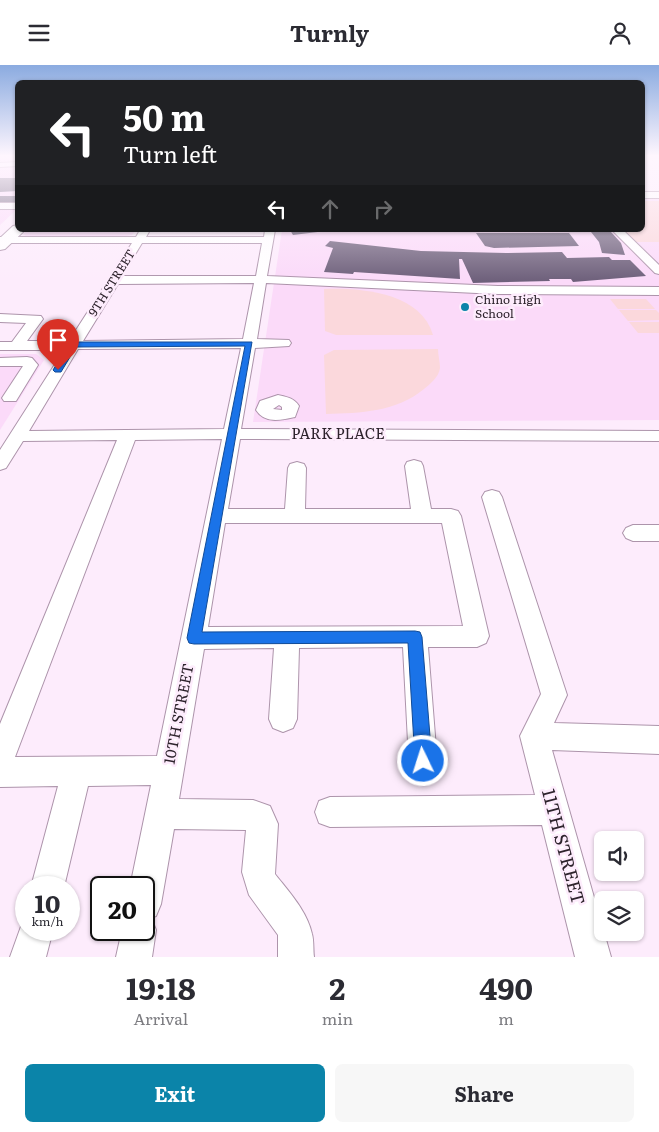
<!DOCTYPE html>
<style>
:root{--surface:#fff;--page:#f7f7f7;--text:#2b2b33;--muted:#7c7c81;--accent:#0b84a9}
body{margin:0;font-family:Literata,serif;background:var(--page);color:var(--text);height:100vh;display:flex;flex-direction:column;font-size:19px;white-space:nowrap}
*{box-sizing:border-box;margin:0}
p{font-size:16px;color:var(--muted)}
.icon{flex:none;width:28px;height:28px;fill:none;stroke:currentColor;stroke-width:2;stroke-linecap:round;stroke-linejoin:round}
.map{position:relative;height:892px;overflow:hidden}
.drawer{display:flex;flex-direction:column;background:var(--surface);flex:1}
.drawer>*{flex:none}
.banner{position:absolute;left:15px;top:15px;width:630px;height:152px;border-radius:8px;box-shadow:0 1px 4px #0004;background:#202124;color:#fff;overflow:hidden}
.tools{position:absolute;left:594px;top:766px;display:grid;gap:10px}
.tools a{display:grid;place-items:center;width:50px;height:50px;border-radius:8px;background:var(--surface);box-shadow:0 1px 4px #0004;font-size:25px}
.speed{position:absolute;left:15px;top:811px;display:flex;gap:10px;font-size:25px;font-weight:700;text-align:center}
.speed>*{display:grid;place-content:center;width:65px;height:65px;border-radius:50%;background:var(--surface);box-shadow:0 1px 4px #0004;line-height:1}
.speed small{font-size:12px;font-weight:400}
.speed .limit{border:2px solid #111;border-radius:8px;background:#fff;color:#111}
.pin{position:absolute;display:grid;place-items:center;width:42px;height:42px;color:#fff;margin:-51px -21px;border-radius:50% 50% 50% 0;rotate:-45deg;box-shadow:0 0 5px #0007}
.pin .icon{rotate:45deg}
.me{position:absolute;width:55px;margin:-28px;rotate:356deg;stroke-linejoin:round;filter:drop-shadow(0 0 4px #0008)}
.turn{display:flex;align-items:center;gap:18px;height:105px;padding:0 25px;font-size:22px}
.turn .icon{width:65px;height:65px;stroke-width:2.5}
.turn b{display:block;font-size:35px;line-height:42px}
.lanes{display:flex;align-items:center;height:48px;padding:0 25px;background:#0003;justify-content:center;gap:25px;direction:ltr}
.lanes .off{opacity:.35}
.eta{display:flex;justify-content:space-evenly;align-items:center;height:85px;text-align:center}
.eta b{font-size:30px;font-weight:700;line-height:35px}
.action{display:flex;gap:10px;margin-top:auto;padding:10px 25px}
.action a{flex:1;height:58px;border-radius:8px;background:var(--accent);color:#fff;font-size:20px;font-weight:700;line-height:58px;text-align:center}
.action a+a{background:var(--page);color:var(--text)}
header{display:flex;justify-content:space-between;align-items:center;height:65px;padding:0 25px;background:var(--surface);font-size:22px;font-weight:700}
.map>svg:first-child{display:block}
.built{fill:#fbdaf9}
.green{fill:#fbd8dc}
.building{fill:#6e607b}
.lines{fill:none;stroke-linecap:round;stroke-linejoin:round}
.minor-casing{stroke:#ad94ab;stroke-width:2}
.major-casing{stroke:#ad94ab;stroke-width:2}
.minor{fill:#fff;fill-rule:evenodd}
.major{fill:#fff;fill-rule:evenodd}
.route{fill:#1a73e8;stroke:#114b97}
.poi-dot{fill:#0b84a9;stroke:#fdecfc;stroke-width:2}
.labels{text-anchor:middle;stroke-width:5;stroke-linejoin:round;paint-order:stroke}
.far-street-label{font-size:12px;fill:#2d232c;stroke:#fdecfc}
.far-poi-label{font-size:12px;fill:#2d232c;stroke:#fdecfc;text-anchor:start}
.street-label{font-size:15px;fill:#2d232c;stroke:#fdecfc}
.near-street-label{font-size:18px;fill:#2d232c;stroke:#fdecfc}
</style>
<header><svg class="icon" aria-label="menu" viewBox="0 0 24 24"><path d="M4 6h16M4 12h16M4 18h16"/></svg>Turnly<svg class="icon" aria-label="person" viewBox="0 0 24 24"><circle cx="12" cy="8" r="4"/><path d="M4 21q1-7 8-7t8 7"/></svg></header>
<div class="map">
<svg width="659" height="892" viewBox="0 0 659 892">
<rect width="100%" height="100%" fill="#fdecfc"/>
<g class="built">
<path d="M0,91H17V144L0,160Z"/>
<path d="M659,133V355L253,357L282,165H642L643,134Z"/>
<path d="M27,165H136L132,170L122,172H27L23,169Z"/>
<path d="M0,289H36L44,295L0,365Z"/>
</g>
<g class="green">
<path d="M643,136H659V177H636L623,165H642Z"/>
<path d="M324,224C362,223 420,227 433,270H336L325,266Z"/>
<path d="M610,234H646L655,244H618Z"/>
<path d="M619,245H656L659,248V255L628,256Z"/>
<path d="M629,257H659V268H638Z"/>
<path d="M438,284C438,290 440,297 440,303C439,312 430,319 424,324C396,347 361,348 326,349L324,290L334,285Z"/>
</g>
<g class="building">
<path d="M0,113H18V126L0,127Z"/>
<rect x="0" y="131" width="18" height="7"/>
<path d="M290,165H325L326,166L293,170Z"/>
<path d="M591,167H611L621,178L625,190L602,188L599,177Z"/>
<path d="M476,168H569L579,181L494,183L485,181Z"/>
<path d="M330,176L421,186L506,188L562,187L567,193L609,192L612,195H630L646,211L573,217L571,214H549L550,216L473,218L462,194H459L460,214L354,207L353,209L324,207L333,183L325,181Z"/>
</g>
<g class="lines">
<g class="minor-casing">
<g id="minor">
<path d="M18,97V101L0,102V98Z"/>
<rect x="642" y="127" width="17" height="6"/>
<rect x="0" y="138" width="18" height="6"/>
<path d="M140,165H150L146,172H264L265,165H275L267,211L498,221L659,222V230L498,229L266,218L257,274L289,275L291,278L289,281L255,283L241,364L659,366V376L240,374L228,444H285L288,403L290,399L297,397L304,399L306,403L305,444H411L405,401L407,397L414,395L421,397L423,401L431,444H451L458,446L461,451L489,571L486,578L477,582H428L437,696L433,706L423,710L413,706L409,696L403,582L299,583L297,654L293,663L283,667L273,663L269,654L274,583L204,584L179,734L253,735L270,741L278,759L275,809C289,827 307,846 312,869C314,876 313,885 314,892H278V870L249,830L242,807L246,765L174,764L161,839L156,851L151,853L156,865L152,892H116L122,865H144V822H130L151,720L88,721L64,822H31L58,721L0,722V659L117,375L23,376L6,403L0,405V385L64,285H0V277H12L26,258L0,257V249L41,251L43,254L27,276H69L132,178H0V172H136ZM142,178H262L256,211H122ZM254,218L243,274L83,276L118,219ZM241,283L224,364L29,366L78,284ZM222,374L157,691L15,692L135,375ZM225,458H442L463,561L208,562Z"/>
<path d="M612,165H623L659,200V209L655,208Z"/>
<path d="M27,292L32,293L38,300L16,336H4L2,333L23,301H0V293Z"/>
<path d="M278,330C287,332 294,333 299,341L295,352C281,355 265,359 256,345L260,336ZM279,340L282,342V345L273,344Z"/>
<path d="M492,425L499,427L502,432L567,630L554,658L659,661V689L552,685L611,892H575L542,760L330,762L319,758L315,747L319,736L330,732L535,730L520,671L541,629L482,432L485,427Z"/>
<path d="M633,460H659V476H633L626,473L623,468L626,463Z"/>
<path d="M26,852V865H53L46,892H10L24,853Z"/>
</g>
</g>
<g class="major-casing">
<path id="major" d="M18,160V165H24L23,167L5,184L0,185V173L13,161Z"/>
</g>
<use href="#minor" class="minor"/>
<use href="#major" class="major"/>
</g>
<linearGradient id="sky" x2="0" y2="1"><stop stop-color="#8babe0"/><stop offset="0.42" stop-color="#fef6fe"/><stop offset="1" stop-color="#fef6fe" stop-opacity="0"/></linearGradient>
<rect width="659" height="216" fill="url(#sky)"/>
<path class="route" d="M71,277H252L202,567L415,566L420,567L422,572L432,696L429,701L423,704L418,701L415,696L408,578L194,579L189,578L187,573L245,281L76,282L61,307H55L53,305Z"/>
<circle class="poi-dot" cx="465" cy="242" r="5"/>
<g class="labels">
<g class="far-street-label">
<text transform="translate(112 218) rotate(-58)" y="4">9TH STREET</text>
</g>
<g class="far-poi-label">
<text x="475" y="239">Chino High<tspan x="475" dy="14">School</tspan></text>
</g>
<g class="street-label">
<text x="338" y="374">PARK PLACE</text>
<text transform="translate(179 649) rotate(-79)" y="5">10TH STREET</text>
</g>
<g class="near-street-label">
<text transform="translate(563 782) rotate(75)" y="6">11TH STREET</text>
</g>
</g>
</svg>
<div class="tools">
<a><svg class="icon" aria-label="sound" viewBox="0 0 24 24"><path d="M4 9h4l5-4v14l-5-4H4zM17 9q2 3 0 6"/></svg></a>
<a><svg class="icon" aria-label="layers" viewBox="0 0 24 24"><path d="M12 4l9 5-9 5-9-5zM3 14l9 5 9-5"/></svg></a>
</div>
<div class="speed"><div>10<small>km/h</small></div><div class="limit">20</div></div>
<div class="pin" style="left:58px;top:305px;background:#d93025"><svg class="icon" aria-label="arrive" viewBox="0 0 24 24"><path d="M6 21V4h12l-3 4 3 4H6"/></svg></div>
<svg class="me" style="left:423px;top:696px" viewBox="-20 -20 40 40"><circle r="17" fill="#1a73e8" stroke="#fff" stroke-width="3"/><path d="M0-11L8 9 0 5-8 9z" fill="#fff"/></svg>
<div class="banner">
<div class="turn"><svg class="icon" aria-label="left" viewBox="0 0 24 24"><path d="M17 20v-9H6M10 6l-5 5 5 5"/></svg><div><b>50 m</b>Turn left</div></div>
<div class="lanes"><svg class="icon" aria-label="left" viewBox="0 0 24 24"><path d="M17 20v-9H6M10 6l-5 5 5 5"/></svg><svg class="icon off" aria-label="ahead" viewBox="0 0 24 24"><path d="M12 20V5M6 11l6-6 6 6"/></svg><svg class="icon off" aria-label="right" viewBox="0 0 24 24"><path d="M7 20v-9h11M14 6l5 5-5 5"/></svg></div>
</div>
</div>
<section class="drawer">
<div class="eta">
<div><b>19:18</b><p>Arrival</p></div>
<div><b>2</b><p>min</p></div>
<div><b>490</b><p>m</p></div>
</div>
<div class="action"><a>Exit</a><a>Share</a></div>
</section>
